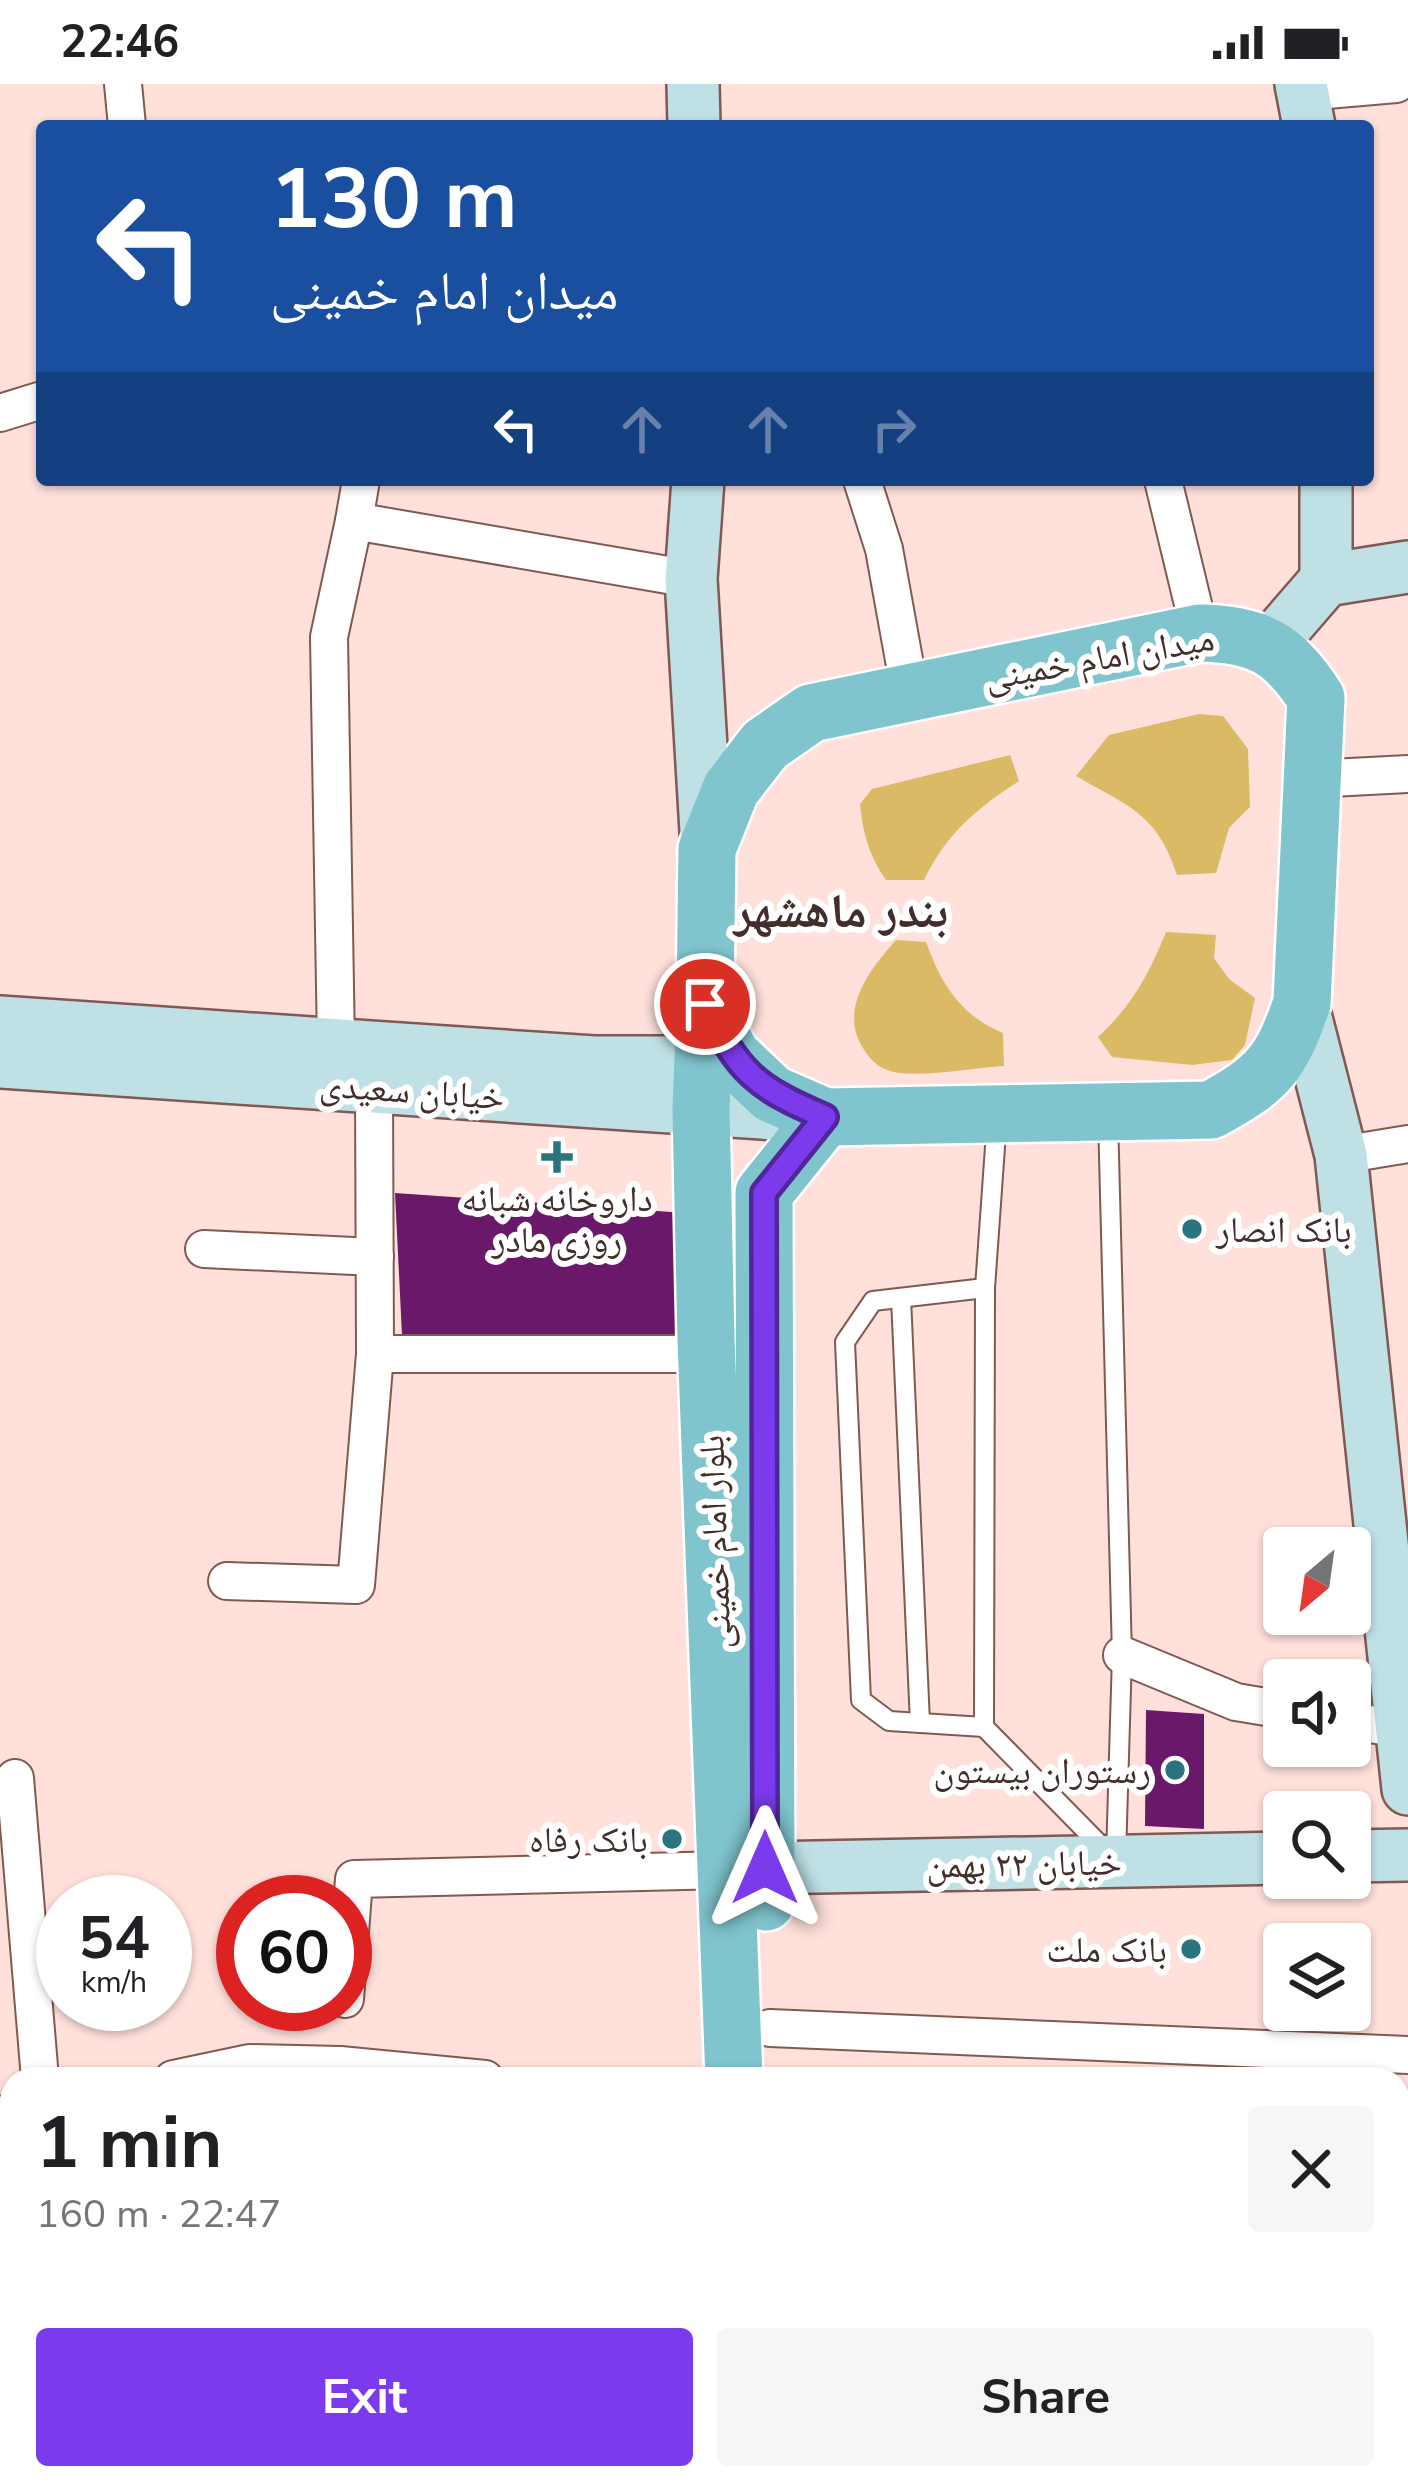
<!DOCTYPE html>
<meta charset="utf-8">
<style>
:root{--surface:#fff;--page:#f6f6f6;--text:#202124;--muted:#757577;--accent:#7c3aed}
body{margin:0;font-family:"Nunito Sans","Noto Naskh Arabic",sans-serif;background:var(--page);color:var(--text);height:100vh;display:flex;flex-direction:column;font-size:45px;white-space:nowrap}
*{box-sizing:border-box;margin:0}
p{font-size:39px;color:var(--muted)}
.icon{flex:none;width:66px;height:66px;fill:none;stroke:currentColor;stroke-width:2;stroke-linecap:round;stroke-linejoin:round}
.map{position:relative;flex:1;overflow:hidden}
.details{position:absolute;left:0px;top:1983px;width:1410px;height:423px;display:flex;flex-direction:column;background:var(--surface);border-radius:36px 36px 0 0;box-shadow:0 3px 9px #0004}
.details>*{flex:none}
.banner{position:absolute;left:36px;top:36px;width:1338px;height:366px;border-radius:12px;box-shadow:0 3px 9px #0004;background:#1a4fa0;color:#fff;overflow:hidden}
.needle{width:78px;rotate:209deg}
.buttons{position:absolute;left:1263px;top:1443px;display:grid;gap:24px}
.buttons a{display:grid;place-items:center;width:108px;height:108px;border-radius:12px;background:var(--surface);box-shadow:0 3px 9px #0004;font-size:60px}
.speed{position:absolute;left:36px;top:1791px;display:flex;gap:24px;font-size:60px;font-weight:700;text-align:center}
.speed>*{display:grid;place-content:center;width:156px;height:156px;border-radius:50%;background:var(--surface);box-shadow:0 3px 9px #0004;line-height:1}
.speed small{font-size:30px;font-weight:400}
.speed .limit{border:18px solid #d22;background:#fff;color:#111}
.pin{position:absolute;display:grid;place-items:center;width:102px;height:102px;color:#fff;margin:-51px;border:6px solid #fff;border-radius:50%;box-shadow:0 3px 12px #0007}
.me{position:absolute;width:132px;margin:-66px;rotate:0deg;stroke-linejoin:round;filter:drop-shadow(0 0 9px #0008)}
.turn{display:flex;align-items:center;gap:42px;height:252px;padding:0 36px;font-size:54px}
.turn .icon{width:156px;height:156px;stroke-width:2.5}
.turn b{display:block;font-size:84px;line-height:102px}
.lanes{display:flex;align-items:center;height:114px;padding:0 36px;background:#0003;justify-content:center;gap:60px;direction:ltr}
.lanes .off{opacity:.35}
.round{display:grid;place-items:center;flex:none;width:126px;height:126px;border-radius:12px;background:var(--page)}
.head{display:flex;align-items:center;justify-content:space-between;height:204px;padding:0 36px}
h1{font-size:72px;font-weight:700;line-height:90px}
.action{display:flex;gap:24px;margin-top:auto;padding:24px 36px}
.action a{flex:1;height:138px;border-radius:12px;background:var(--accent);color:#fff;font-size:48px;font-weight:700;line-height:138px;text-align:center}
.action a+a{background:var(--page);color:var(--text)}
.status{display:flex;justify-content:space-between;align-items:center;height:84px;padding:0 60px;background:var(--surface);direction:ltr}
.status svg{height:33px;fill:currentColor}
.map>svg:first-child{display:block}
.green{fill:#dbba66}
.building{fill:#6a186a}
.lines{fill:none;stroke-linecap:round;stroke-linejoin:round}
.lane-casing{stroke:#835852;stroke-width:22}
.street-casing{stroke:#835852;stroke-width:40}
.secondary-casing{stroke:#835852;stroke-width:56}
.primary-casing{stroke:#fff;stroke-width:62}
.lane{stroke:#fff;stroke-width:18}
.street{stroke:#fff;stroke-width:36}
.secondary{stroke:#bfe1e6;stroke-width:51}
.primary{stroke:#80c4cd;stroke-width:57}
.route-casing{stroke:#51269a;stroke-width:30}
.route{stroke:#7c3aed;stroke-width:21}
.poi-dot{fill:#2b737d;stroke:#fff;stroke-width:4.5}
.labels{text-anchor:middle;stroke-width:12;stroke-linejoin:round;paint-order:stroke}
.street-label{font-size:36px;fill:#422f2c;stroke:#fff}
.poi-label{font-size:36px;fill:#422f2c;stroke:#fff;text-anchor:end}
.district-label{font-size:48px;font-weight:bold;fill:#422f2c;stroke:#fff}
</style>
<div class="status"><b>22:46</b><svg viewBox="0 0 49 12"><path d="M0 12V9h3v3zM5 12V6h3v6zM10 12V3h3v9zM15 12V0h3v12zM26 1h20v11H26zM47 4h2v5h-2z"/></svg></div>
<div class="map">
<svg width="1408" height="2404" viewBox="0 0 1408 2404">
<rect width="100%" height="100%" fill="#ffe0db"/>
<g class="green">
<path d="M1199,630L1223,632L1248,665L1250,723L1229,744L1216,789L1177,791C1157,729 1129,723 1076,692L1109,651Z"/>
<path d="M1010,671L1019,697C977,724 946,750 924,796H886C869,771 863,750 860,720L872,705Z"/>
<path d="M1166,848L1216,851L1214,874L1229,895L1255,914L1245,961L1232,976L1192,981L1112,973L1098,953C1132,922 1149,890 1166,848Z"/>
<path d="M896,856L926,858C942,901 960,931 1003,949L1004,982C971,984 934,992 900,989C882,987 872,979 863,964C838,925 871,884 896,856Z"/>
</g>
<g class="building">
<path d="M395,1109L686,1129L689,1260L402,1251Z"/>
<path d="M1146,1626L1204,1630V1745L1145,1742Z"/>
<path d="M1408,2219V2362H1398V2220Z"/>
</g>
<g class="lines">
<g class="lane-casing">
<g id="lane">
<path d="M1108,1033L1122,1571L1116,1773"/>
<path d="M997,1035L985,1204L984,1643L1106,1767"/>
<path d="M901,1214L920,1639"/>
<path d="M984,1643L889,1637L861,1616L845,1258L873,1217L985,1204"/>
</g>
</g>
<g class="street-casing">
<g id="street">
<path d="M123,0L127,42"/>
<path d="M1304,8L1396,0"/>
<path d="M0,329L42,316"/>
<path d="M862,396L884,465L910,609"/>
<path d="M1163,396L1200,549"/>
<path d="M354,437L361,396"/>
<path d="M1312,695L1408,690"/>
<path d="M336,961L329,553L354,437L691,495"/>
<path d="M1341,1071L1408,1060"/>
<path d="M204,1165L375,1173"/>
<path d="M375,1270H707"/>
<path d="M227,1497L356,1501L375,1270L374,1003"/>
<path d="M1122,1571L1236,1618L1284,1626"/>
<path d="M1350,1637L1402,1645"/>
<path d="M15,1694L40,1995"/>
<path d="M345,1915L354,1795L726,1786"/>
<path d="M770,1944L1408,1971"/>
<path d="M173,1995L249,1979L340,1981L485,1995"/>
<path d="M0,2031L12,2029"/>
<path d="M0,2367H12"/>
<path d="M104,2404V2394"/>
<path d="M224,2404L225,2394"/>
</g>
</g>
<g class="secondary-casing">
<g id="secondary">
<path d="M693,0L694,42"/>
<path d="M1301,0L1309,42"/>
<path d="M698,396L691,495L707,764"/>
<path d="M1326,396V496"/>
<path d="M1269,562L1326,496L1408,483"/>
<path d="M1302,919L1341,1071L1408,1705"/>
<path d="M0,938L594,978H703"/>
<path d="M0,978L820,1033"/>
<path d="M1350,1772L1408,1771"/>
<path d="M765,1784L1284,1774"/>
</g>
</g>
<g class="primary-casing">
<g id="primary">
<path d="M1200,549C1259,550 1285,565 1316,614L1302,919C1281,980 1268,995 1211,1026L825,1033L772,1010L731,971L705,920L707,765L731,705L765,661L811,629Z"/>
<path d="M705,925L701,1025L706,1255L734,1995"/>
<path d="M766,1818L764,1109L825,1033"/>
<path d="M750,2394V2404"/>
</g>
</g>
<use href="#lane" class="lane"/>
<use href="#street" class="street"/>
<use href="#secondary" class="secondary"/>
<use href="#primary" class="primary"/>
</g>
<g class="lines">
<g class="route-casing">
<path id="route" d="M705,920C739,989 755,1003 825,1033L764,1109L765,1784"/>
</g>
<use href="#route" class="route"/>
</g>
<g class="poi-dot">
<path d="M551 1055h12v12h12v12h-12v12h-12v-12h-12v-12h12z"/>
<circle cx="1192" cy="1145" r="12"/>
<circle cx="1175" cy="1686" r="12"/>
<circle cx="672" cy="1755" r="12"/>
<circle cx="1191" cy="1865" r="12"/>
</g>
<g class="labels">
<g class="street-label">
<text transform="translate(1099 573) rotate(-10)" y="13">میدان امام خمینی</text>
<text transform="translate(412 1006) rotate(4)" y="13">خیابان سعیدی</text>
<text transform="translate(714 1458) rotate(-92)" y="13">بلوار امام خمینی</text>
<text transform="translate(1024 1779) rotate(-1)" y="13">خیابان ۲۲ بهمن</text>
</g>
<g class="poi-label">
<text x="557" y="1127" text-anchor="middle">داروخانه شبانه<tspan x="557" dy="41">روزی مادر</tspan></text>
<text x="1216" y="1158" text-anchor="start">بانک انصار</text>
<text x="1151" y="1699">رستوران بیستون</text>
<text x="648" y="1768">بانک رفاه</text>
<text x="1167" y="1878">بانک ملت</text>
</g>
<g class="district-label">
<text x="841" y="843">بندر ماهشهر</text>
</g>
</g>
</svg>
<div class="buttons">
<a><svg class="needle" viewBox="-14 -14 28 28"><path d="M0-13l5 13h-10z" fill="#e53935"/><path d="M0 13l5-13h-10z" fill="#757577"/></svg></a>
<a><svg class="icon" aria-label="sound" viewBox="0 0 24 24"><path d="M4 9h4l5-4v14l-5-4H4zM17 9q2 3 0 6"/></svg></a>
<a><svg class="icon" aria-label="search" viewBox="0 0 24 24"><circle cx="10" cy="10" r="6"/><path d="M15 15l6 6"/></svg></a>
<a><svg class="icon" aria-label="layers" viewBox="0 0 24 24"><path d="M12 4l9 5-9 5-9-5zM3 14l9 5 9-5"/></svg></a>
</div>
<div class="speed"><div>54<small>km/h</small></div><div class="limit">60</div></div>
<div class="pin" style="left:705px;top:920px;background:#d93025"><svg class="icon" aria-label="arrive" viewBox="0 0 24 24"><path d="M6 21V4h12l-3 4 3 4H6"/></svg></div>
<svg class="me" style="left:765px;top:1784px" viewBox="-20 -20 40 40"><path d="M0-17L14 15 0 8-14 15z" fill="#7c3aed" stroke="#fff" stroke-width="4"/></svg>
<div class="banner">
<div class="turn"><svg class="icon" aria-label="left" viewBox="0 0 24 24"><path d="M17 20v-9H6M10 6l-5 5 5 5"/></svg><div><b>130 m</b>میدان امام خمینی</div></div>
<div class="lanes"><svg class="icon" aria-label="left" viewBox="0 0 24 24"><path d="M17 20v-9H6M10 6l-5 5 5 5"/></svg><svg class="icon off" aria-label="ahead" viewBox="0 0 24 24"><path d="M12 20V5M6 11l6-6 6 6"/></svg><svg class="icon off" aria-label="ahead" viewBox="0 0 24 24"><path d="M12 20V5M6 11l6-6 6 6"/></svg><svg class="icon off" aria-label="right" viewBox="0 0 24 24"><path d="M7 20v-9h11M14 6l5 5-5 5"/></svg></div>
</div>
<section class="details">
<div class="head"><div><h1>1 min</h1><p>160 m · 22:47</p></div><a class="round"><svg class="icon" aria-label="close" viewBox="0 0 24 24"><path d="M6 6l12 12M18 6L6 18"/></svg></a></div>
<div class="action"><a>Exit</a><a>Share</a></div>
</section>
</div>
